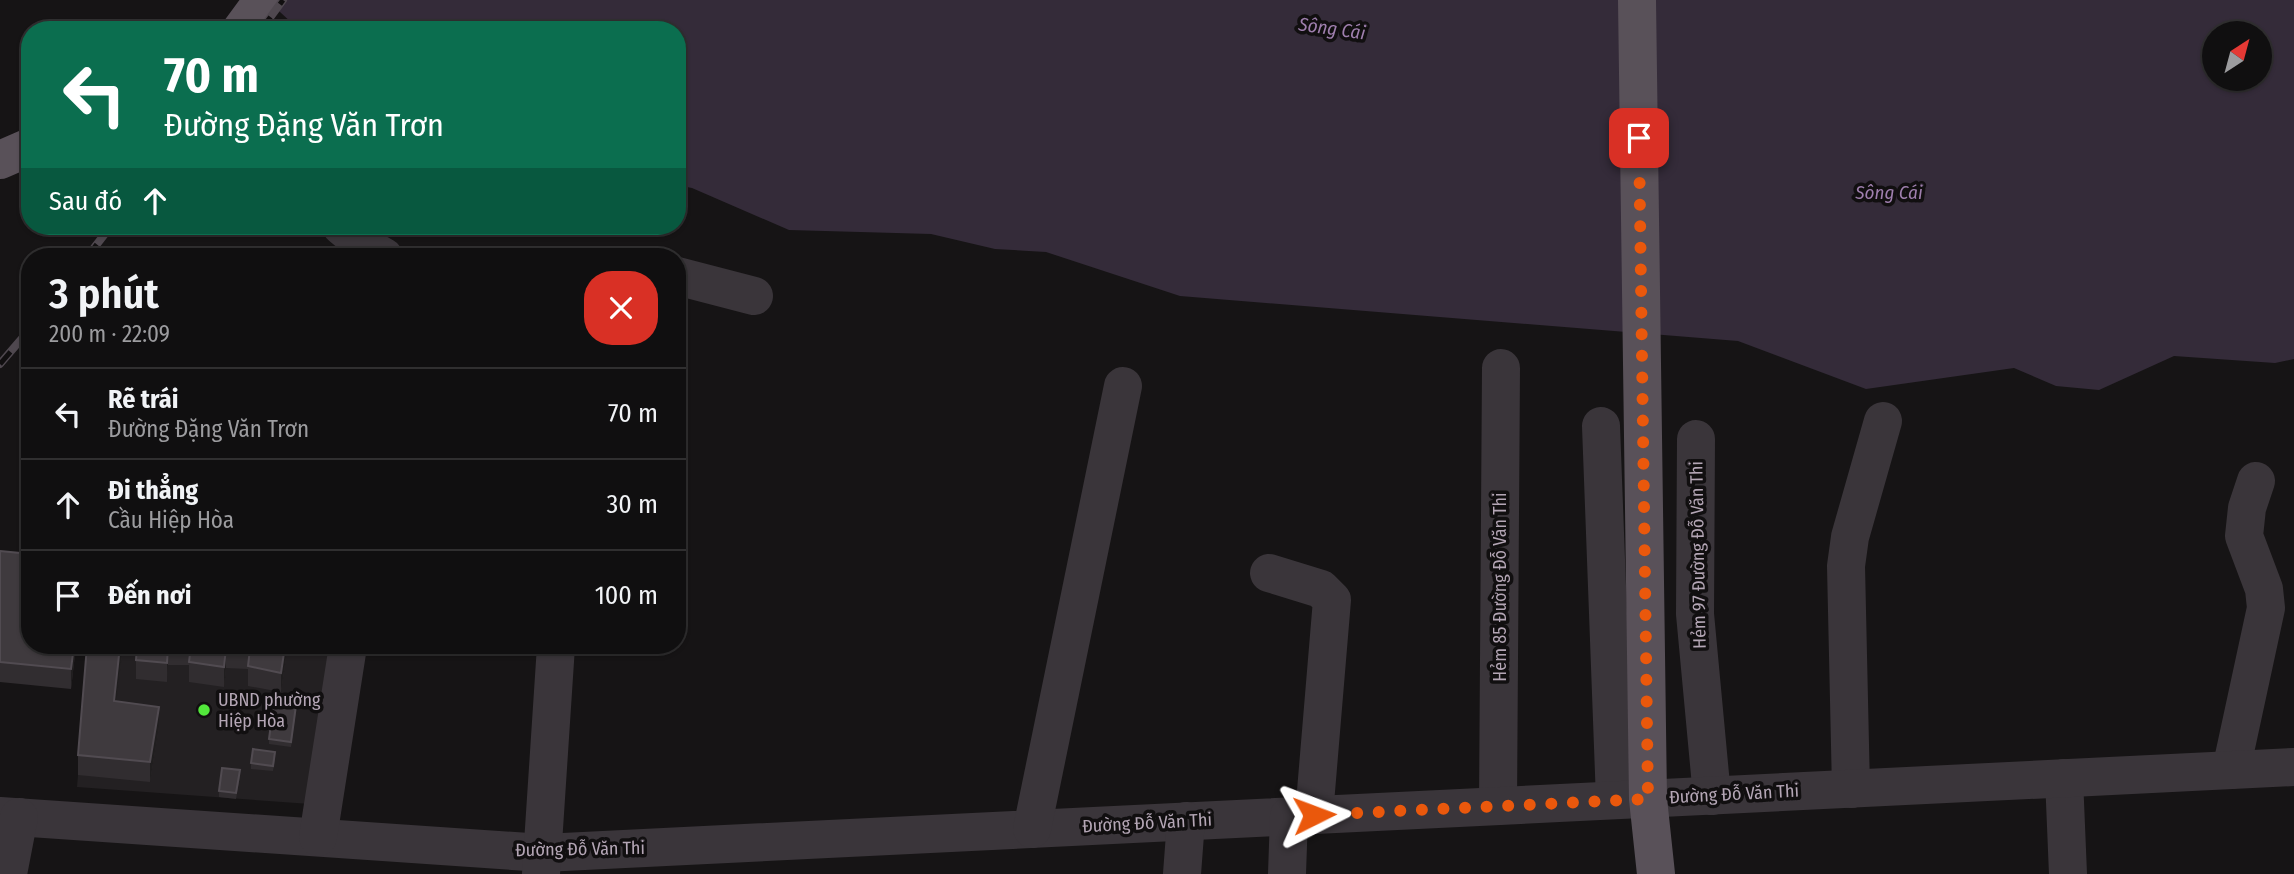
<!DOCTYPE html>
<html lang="vi">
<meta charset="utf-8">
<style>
:root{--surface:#100f10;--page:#191819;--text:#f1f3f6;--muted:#9c9c9f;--line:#302f30}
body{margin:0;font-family:"Fira Sans Condensed",sans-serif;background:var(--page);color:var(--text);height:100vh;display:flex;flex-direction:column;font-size:26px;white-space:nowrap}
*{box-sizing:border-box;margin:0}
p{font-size:23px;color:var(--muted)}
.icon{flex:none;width:38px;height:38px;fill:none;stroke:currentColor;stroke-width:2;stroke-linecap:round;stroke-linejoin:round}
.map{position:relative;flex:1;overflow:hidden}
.sheet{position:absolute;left:21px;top:248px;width:665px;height:406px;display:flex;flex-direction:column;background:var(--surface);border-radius:28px;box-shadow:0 2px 5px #0004,0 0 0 2px var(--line)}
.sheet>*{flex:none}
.guide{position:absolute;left:21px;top:21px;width:665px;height:214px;border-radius:28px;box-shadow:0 2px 5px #0004,0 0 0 2px var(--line);background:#0b6e4f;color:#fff;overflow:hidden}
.needle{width:46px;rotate:36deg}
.fabs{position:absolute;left:2202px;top:21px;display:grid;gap:14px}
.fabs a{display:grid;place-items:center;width:70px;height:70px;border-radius:50%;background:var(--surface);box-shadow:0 2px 5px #0004,0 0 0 2px var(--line);font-size:35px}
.pin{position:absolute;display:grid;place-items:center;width:60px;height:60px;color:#fff;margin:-30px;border-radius:14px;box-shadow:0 4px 10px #0006}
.me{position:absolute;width:77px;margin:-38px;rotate:87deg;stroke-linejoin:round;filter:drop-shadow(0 0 5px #0008)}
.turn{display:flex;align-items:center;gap:24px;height:147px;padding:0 28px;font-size:32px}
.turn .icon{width:91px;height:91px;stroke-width:2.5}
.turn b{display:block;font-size:49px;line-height:60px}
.then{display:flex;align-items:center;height:66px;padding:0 28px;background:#0003;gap:14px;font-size:26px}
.round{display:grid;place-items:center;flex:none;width:74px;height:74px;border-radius:28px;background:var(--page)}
.overview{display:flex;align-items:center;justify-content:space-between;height:119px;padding:0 28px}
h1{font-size:42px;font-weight:600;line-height:52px}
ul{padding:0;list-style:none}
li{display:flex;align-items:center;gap:21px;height:91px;padding:0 28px;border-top:2px solid var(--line)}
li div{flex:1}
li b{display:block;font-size:26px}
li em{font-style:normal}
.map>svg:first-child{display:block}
.built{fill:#232022}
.water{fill:#342b39;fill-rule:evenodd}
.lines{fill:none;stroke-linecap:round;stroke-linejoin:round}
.minor{stroke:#3a353a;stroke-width:38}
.major{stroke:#595159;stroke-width:38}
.rail-casing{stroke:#4f484f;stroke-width:8}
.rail{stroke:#110f10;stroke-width:5;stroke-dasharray:16;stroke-linecap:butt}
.wall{fill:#312d30}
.shaded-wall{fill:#201e1f}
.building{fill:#3f3a3e;stroke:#514b51;stroke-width:2}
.route{stroke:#ea580c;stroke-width:12;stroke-dasharray:0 21.6}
.poi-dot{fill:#52e73b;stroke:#110f10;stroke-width:2.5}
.labels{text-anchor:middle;stroke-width:7;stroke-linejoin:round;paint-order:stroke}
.street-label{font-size:18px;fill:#b4a6b5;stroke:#110f10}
.poi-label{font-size:18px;fill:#b4a6b5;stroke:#110f10;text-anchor:start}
.water-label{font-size:19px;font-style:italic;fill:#9f7fae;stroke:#110f10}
</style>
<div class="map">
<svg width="2294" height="874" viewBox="0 0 2294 874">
<rect width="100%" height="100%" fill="#161415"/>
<path class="built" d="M89,646H335L310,804L77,787Z"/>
<path class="water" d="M267,0H2294V359L2275,363L2174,356L2099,390L2056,386L2014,368L1866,389L1738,341L1180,296L1046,252L995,249L931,234L789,230L692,188L677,185V30H294L293,24ZM2214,33H2259V79H2214Z"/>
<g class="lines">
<g class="minor">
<path d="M341,226L365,246L384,257"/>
<path d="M677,276L754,296"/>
<path d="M1601,426L1615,800"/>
<path d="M1696,439L1695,614L1712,796"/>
<path d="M1269,573L1321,589L1332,600L1314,815"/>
<path d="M2231,770L2266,608L2264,589L2244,536L2247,508L2256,481"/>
<path d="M2064,778L2068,874"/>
<path d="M1851,789L1846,566L1850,537L1883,421"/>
<path d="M1498,806L1501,368"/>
<path d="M0,816L543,853L2294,767"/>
<path d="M1032,829L1123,386"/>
<path d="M318,837L348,646"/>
<path d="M8,874L19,817"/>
<path d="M541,874L556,646"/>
<path d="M1182,874L1186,821"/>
<path d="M1287,874L1289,816"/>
</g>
<g class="major">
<path d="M1637,0L1648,799L1656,874"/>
<path d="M241,30L263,0"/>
<path d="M0,160L30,147"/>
</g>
<g class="rail-casing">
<g id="rail">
<path d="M261,30L283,0"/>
<path d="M87,257L111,226"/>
<path d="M0,364L30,329"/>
</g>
</g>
<use href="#rail" class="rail"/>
</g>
<g class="wall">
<path d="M0,551L76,646L71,689L0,682Z"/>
<path d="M87,646H123L116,702L159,727L150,782L78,775V755Z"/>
<path d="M137,646H298L297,653L287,651L281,692L248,686V669L226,668L224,687L189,682V665H168L167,682L136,679V660Z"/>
<path d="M297,703L291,747L269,744V739Z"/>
<path d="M275,758L273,771L251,769V763Z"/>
<path d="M240,776L236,799L219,797V791Z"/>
</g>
<g class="shaded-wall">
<path d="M74,646H76L71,689V669Z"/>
<path d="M120,646H123L114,721V701Z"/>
<path d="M168,646V665L167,682V663Z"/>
<path d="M285,646H287V651L281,692V673Z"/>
<path d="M226,648V668L224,687V667Z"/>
<path d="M159,707V727L150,782V762Z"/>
</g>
<g class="building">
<path d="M0,551L30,554V646H74L71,669L0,662Z"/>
<path d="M87,646H120L114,701L159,707L150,762L78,755Z"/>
<path d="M137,646H168L167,663L136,660Z"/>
<path d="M191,646H285L281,673L248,666L250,649L226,648L224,667L189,662Z"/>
<path d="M275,695L297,698L291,742L269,739Z"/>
<path d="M253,749L275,752L273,766L251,763Z"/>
<path d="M222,768L240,770L236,793L219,791Z"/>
</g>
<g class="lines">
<path class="route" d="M1314,815L1648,799L1639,138"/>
</g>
<circle class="poi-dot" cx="204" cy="710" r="7"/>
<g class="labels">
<g class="street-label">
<text transform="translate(1698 555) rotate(-91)" y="6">Hẻm 97 Đường Đỗ Văn Thi</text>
<text transform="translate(1500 587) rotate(-90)" y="6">Hẻm 85 Đường Đỗ Văn Thi</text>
<text transform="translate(1734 794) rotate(-3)" y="6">Đường Đỗ Văn Thi</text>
<text transform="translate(1147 823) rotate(-3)" y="6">Đường Đỗ Văn Thi</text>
<text transform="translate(580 849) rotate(-1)" y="6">Đường Đỗ Văn Thi</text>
</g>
<g class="poi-label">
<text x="218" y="706">UBND phường<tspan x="218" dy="21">Hiệp Hòa</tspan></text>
</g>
<g class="water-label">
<text transform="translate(1332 28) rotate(8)" y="7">Sông Cái</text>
<text x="1889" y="199">Sông Cái</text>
</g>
</g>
</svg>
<div class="fabs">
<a><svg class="needle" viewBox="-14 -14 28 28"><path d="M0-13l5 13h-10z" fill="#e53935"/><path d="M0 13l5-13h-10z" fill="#9c9c9f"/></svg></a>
</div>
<div class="pin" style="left:1639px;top:138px;background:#d93025"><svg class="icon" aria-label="arrive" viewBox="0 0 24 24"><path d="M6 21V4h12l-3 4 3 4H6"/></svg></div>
<svg class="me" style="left:1314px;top:815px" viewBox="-20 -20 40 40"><path d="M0-17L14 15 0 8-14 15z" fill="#ea580c" stroke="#fff" stroke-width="4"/></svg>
<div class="guide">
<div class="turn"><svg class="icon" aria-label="left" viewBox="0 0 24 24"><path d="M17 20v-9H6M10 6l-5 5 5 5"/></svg><div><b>70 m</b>Đường Đặng Văn Trơn</div></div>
<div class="then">Sau đó<svg class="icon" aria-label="ahead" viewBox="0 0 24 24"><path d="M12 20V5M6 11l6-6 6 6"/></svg></div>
</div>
<section class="sheet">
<div class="overview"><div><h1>3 phút</h1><p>200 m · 22:09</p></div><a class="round" style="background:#d93025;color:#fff"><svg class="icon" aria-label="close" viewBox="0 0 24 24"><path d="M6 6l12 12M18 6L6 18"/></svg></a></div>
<ul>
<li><svg class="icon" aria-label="left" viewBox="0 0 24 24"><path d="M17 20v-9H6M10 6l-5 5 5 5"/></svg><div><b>Rẽ trái</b><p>Đường Đặng Văn Trơn</p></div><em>70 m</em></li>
<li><svg class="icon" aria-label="ahead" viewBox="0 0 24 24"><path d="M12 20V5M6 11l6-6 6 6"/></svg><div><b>Đi thẳng</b><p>Cầu Hiệp Hòa</p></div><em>30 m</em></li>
<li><svg class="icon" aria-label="arrive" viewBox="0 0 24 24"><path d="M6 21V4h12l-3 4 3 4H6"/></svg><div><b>Đến nơi</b></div><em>100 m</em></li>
</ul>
</section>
</div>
